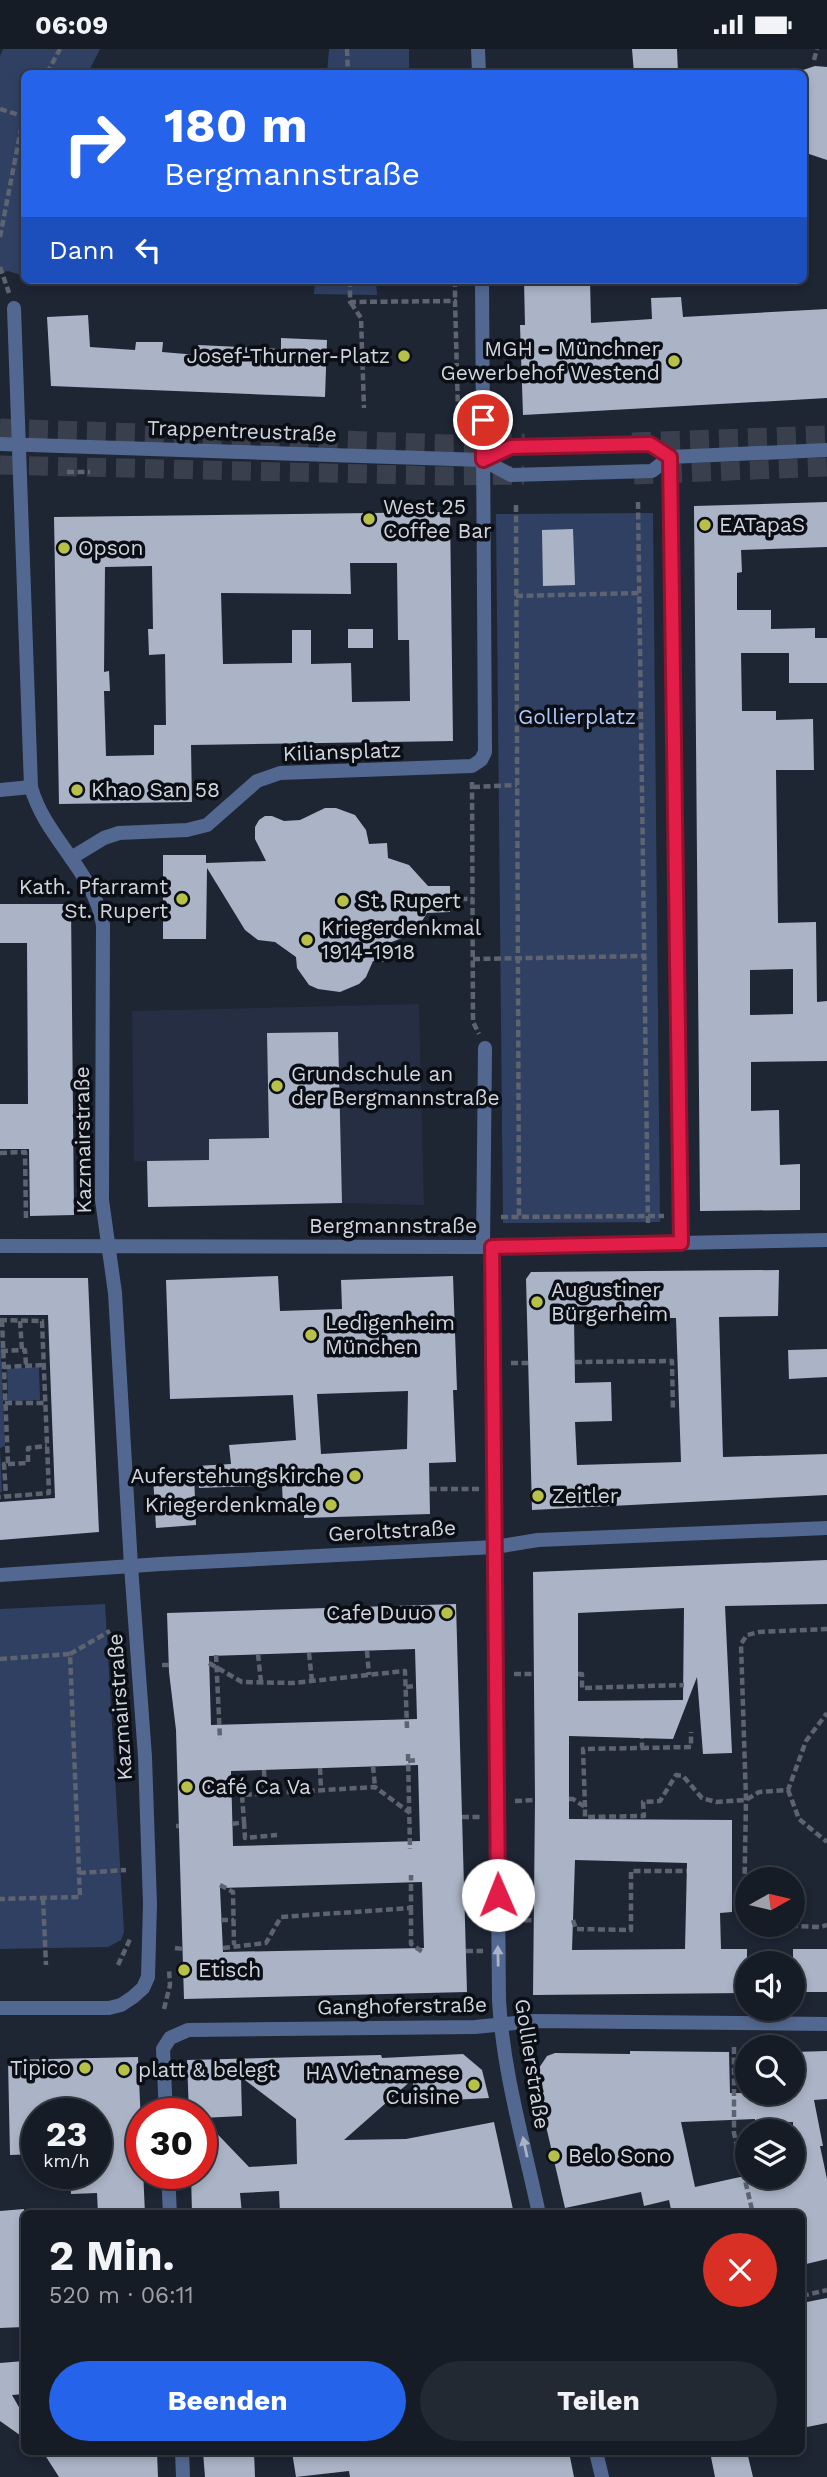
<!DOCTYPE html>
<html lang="de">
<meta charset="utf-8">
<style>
:root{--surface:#161c26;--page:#232932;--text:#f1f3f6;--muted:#9ea1a7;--line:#353a43;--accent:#2563eb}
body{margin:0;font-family:"Work Sans",sans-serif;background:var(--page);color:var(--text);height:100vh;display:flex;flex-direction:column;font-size:26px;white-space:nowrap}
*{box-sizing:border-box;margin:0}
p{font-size:23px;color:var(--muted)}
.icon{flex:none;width:38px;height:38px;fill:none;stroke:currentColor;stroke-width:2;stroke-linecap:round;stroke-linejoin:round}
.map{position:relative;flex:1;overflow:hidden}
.sheet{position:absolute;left:21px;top:2161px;width:784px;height:245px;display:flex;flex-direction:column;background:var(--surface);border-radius:10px;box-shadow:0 4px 10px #0003,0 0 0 2px var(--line)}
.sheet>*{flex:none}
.guide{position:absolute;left:21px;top:21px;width:786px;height:214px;border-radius:10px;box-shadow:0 4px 10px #0003,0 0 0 2px var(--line);background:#2563eb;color:#fff;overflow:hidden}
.needle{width:46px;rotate:82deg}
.tools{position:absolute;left:735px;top:1818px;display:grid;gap:14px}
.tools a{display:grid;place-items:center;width:70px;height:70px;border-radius:50%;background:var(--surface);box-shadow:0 4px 10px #0003,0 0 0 2px var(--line);font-size:35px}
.speed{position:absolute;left:21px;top:2049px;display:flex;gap:14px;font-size:35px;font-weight:700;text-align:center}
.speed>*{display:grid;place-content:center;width:91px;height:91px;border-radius:50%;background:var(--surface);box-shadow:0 4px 10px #0003,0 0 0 2px var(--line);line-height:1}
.speed small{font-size:18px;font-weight:400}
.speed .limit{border:10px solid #d22;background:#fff;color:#111}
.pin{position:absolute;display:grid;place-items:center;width:60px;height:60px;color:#fff;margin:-30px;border:4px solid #fff;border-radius:50%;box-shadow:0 2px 7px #0007}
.me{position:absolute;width:77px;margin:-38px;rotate:359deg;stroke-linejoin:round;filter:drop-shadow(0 0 5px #0008)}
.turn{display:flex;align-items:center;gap:24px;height:147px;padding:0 28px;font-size:32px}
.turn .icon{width:91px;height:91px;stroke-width:2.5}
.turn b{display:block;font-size:49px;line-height:60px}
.then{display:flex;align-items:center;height:66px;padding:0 28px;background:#0003;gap:14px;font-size:26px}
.round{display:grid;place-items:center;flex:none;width:74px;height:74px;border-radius:37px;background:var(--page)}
.head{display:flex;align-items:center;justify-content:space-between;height:119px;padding:0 28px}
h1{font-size:42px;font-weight:700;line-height:52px}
.action{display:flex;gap:14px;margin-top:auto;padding:14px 28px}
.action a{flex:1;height:80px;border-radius:42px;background:var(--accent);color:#fff;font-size:28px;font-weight:700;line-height:80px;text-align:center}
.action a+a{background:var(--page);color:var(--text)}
.status{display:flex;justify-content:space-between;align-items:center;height:49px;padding:0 35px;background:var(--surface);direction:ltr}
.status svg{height:19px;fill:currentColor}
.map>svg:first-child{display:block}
.built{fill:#252e42}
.green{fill:#304062}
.building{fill:#abb4c6;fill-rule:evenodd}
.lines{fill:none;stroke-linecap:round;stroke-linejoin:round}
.trunk-tunnel{stroke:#393f4d;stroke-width:19;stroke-dasharray:19 10;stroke-linecap:butt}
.path{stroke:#5d6370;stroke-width:4.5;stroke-dasharray:7 3.5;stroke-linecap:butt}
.service{stroke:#536891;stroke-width:14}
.minor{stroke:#536891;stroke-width:14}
.oneway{fill:#aab4c7}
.route-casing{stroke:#92132f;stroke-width:18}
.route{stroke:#e11d48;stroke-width:12}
.poi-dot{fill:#b7c147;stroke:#0b0e14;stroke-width:2.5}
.labels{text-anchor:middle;stroke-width:7;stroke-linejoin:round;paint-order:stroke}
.poi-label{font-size:21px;fill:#d0d5de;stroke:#0b0e14;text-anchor:start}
.street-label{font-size:21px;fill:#d0d5de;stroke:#0b0e14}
.park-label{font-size:21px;fill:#b1cafc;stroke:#0b0e14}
</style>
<div class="status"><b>06:09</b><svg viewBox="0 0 49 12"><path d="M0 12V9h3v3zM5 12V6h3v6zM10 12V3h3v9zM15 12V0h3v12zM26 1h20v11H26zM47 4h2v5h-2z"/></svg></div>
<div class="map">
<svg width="827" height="2428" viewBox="0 0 827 2428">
<rect width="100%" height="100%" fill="#1e2533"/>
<path class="built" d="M419,955L424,1156L342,1154L148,1158L147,1112H134L132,962Z"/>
<g class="green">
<path d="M3,0H100L88,24H24V227L8,222L0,224V7Z"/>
<path d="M329,0H409V24H327Z"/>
<path d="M315,231H376L377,246L314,245Z"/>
<path d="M653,464L660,1173L503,1174L496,465Z"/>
<path d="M0,1285L5,1397L0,1399L2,1443H0Z"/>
<path d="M39,1318L40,1351L8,1352L7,1320Z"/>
<path d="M105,1555L124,1883L121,1891L108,1898L0,1900V1560Z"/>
</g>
<g class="building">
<path d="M632,0H677L678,24H634Z"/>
<path d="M815,17L827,18V111L803,103V21Z"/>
<path d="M524,231H590L591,274L652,270L651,249L681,248L683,268L827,260V349L523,366L520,276H525Z"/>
<path d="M88,266L90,298L135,301L136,293H163L162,303L198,306V296L281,300V289L327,291L325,348L51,337L47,268Z"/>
<path d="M827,453V498L741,501L742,523L737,524V561H771V580L815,579V589H827V634H789V604H741L742,662H776V671L813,670L814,721H776L778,874L816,873L817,953L827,952V1012L751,1013V1062L779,1061L780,1116L800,1115V1161L700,1162L694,457ZM793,920V965L750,966V921Z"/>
<path d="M450,463L453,692L191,696L192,753L59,755L54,468ZM350,514H397L398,591H409L410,652L352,653L351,614L311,615V581H292V614L223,615L221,544L351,545ZM152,517L153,580H148L149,606L165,605L166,676H154V706L106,707L104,642H110L109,622L104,623L105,518Z"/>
<path d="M573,480L575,536L543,537L542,481Z"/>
<rect x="348" y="580" width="25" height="19"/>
<path d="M325,759H336L355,766L366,781L369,795L387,794L388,809L409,816L428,837H450V863L427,864L417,880L410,886L389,894V913L373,912L366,928L359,935L340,943L318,940L309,936L297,919L296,908L275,893L258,891L245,881L207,819L206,890H163V806H206V814L266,812L255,790V778L259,771L265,767H272L284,772L300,771Z"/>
<path d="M0,855H71L74,1166L30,1167L29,1100H0V1055H28L27,894H0Z"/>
<path d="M338,983L342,1154L148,1158L147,1112L209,1111V1090L269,1089L267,984Z"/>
<path d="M779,1221L778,1267L719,1268L723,1408L827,1405V1446L532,1461L526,1230L531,1223ZM574,1269H676L681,1413L577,1416L575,1373L612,1372L611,1333L575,1334Z"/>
<path d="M278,1227L280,1262L342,1260L341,1231L453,1227L457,1341H453L456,1413L429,1414L430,1465L304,1469V1456L283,1457L282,1436L199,1439L197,1417L231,1415L229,1396L296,1391L293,1346L170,1350L166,1231ZM408,1342L407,1400L321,1405L317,1345Z"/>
<path d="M0,1229H88L99,1483L0,1491V1453L55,1449L48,1266H0Z"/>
<path d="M827,1300V1328L789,1330L788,1301Z"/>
<path d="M194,1425L196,1476L156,1479L153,1427Z"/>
<path d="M827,1511V1555L725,1557L732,1704L703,1705L697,1628L673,1690L569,1687V1770L732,1771V1863L720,1864L721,1900H747V1944L533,1946L535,1751L533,1523ZM684,1559L683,1651L578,1652V1564ZM575,1811L687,1814L685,1900L572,1901Z"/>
<path d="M456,1555L467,1943L184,1950L176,1681L169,1623L167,1564ZM415,1600L417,1670L211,1676L209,1607ZM418,1716L420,1792L233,1797L231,1722ZM422,1833L424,1899L223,1903L220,1839Z"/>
<rect x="793" y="1900" width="34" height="43"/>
<path d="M630,2002L729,2003L730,2044H793V2003L827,2002V2050L814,2051L823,2097H820L827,2130V2210L802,2216V2165H672L669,2151L644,2157L641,2143L565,2159L536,2034L537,2022L547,2007L555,2004L630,2005ZM755,2070V2074L793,2073V2128H740L695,2138L681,2073Z"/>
<path d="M463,2005L482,2021L489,2049L413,2053V2030L344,2091L406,2090L494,2073L514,2165H280L279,2142L240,2144L242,2165H192L191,2124H201V2065H189L187,2011L381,2006L382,2009ZM241,2028L296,2070L297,2115L249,2118L202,2069L242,2067Z"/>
<path d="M138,2008L145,2165H98L97,2144L71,2145L70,2124H96V2065H37V2105L10,2106L8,2011Z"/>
<path d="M24,2160V2278L0,2279V2162Z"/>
<path d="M827,2249V2374L802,2379V2254Z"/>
<path d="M24,2312V2345L12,2346L24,2367V2389L0,2372V2314Z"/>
<path d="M43,2403H157L158,2428H59Z"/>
<path d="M203,2403H254L255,2428H205Z"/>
<path d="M292,2403H569L574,2428H350L349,2422L296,2428Z"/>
<path d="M710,2403H747L753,2428H715Z"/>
</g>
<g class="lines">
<g class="trunk-tunnel">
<path d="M0,379L450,395L525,394"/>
<path d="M632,393L827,386"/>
<path d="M0,416L448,427L524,426"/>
<path d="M634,426L827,418"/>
</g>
<g class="path">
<path d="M347,0L348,24"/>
<path d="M814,11L817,0"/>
<path d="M47,24L60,0"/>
<path d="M0,60L23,67"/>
<path d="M0,188L24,65"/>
<path d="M0,218L9,244"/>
<path d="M350,231V253L455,252L458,361"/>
<path d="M455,231V252"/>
<path d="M351,254L361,269L364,359"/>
<path d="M67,423H90"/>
<path d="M638,453L648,1177"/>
<path d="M516,456L519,1168"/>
<path d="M516,547L639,544"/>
<path d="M472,733L473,973L479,985"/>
<path d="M473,738L517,736"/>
<path d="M450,850H473"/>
<path d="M473,910L643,907"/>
<path d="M0,1104L25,1103L26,1172"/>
<path d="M501,1168L664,1167"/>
<path d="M0,1271L42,1272L49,1444L0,1448"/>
<path d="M2,1271L8,1415H4L6,1447"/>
<path d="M20,1272L22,1301"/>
<path d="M1,1302L25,1301L26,1317"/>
<path d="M575,1313L672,1312L673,1361"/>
<path d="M511,1314H528"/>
<path d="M4,1318L43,1316"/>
<path d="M5,1354H45"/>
<path d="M8,1415L28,1414V1399L47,1397"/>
<path d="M430,1440H479"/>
<path d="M367,1602L369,1626"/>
<path d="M309,1604L312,1632"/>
<path d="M70,1605L110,1582"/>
<path d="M258,1605L261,1633"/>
<path d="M216,1606L220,1690"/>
<path d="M0,1610L70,1605L80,1848L0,1850"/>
<path d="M209,1614L242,1633L293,1634L405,1622L407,1679"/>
<path d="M162,1616H169"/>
<path d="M514,1625H534"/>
<path d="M578,1625H582V1639L684,1636"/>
<path d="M406,1638L416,1637"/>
<path d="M642,1699L691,1698V1683"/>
<path d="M408,1705L410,1800"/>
<path d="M408,1712L418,1711"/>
<path d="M373,1717L375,1738"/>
<path d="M320,1719L321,1741"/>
<path d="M264,1721L265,1744"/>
<path d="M788,1741L799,1770L827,1793"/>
<path d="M569,1750H573L585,1758V1768L644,1767L643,1753L660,1752L676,1726L683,1727L702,1749L716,1753L746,1751L759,1743L788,1741L806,1692L827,1664"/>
<path d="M515,1752L535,1751"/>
<path d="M585,1758L583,1700L642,1699V1689"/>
<path d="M462,1768H482"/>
<path d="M244,1773L245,1789L277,1786"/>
<path d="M232,1775L244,1773L242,1746L375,1738L410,1764"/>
<path d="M176,1777H179"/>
<path d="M79,1824L126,1821"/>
<path d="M220,1836L233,1843L234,1896"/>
<path d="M43,1849L46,1916"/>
<path d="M411,1859V1895L424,1904"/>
<path d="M747,1866L744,1861L746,1751L741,1595L747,1586L759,1583L827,1580"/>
<path d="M221,1871H234"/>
<path d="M573,1871L576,1880L631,1881V1822H687"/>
<path d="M514,1872L534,1871"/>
<path d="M770,1876L820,1878L827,1876"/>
<path d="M175,1899L183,1900"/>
<path d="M223,1899L266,1894L281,1868L411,1859V1826"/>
<path d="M466,1902H483"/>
<path d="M118,1916L131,1888"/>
<path d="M164,1960L170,1936L169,1920"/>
<path d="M734,1998V2084L753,2165"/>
<path d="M802,2247L827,2241"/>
</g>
<g class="service">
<path d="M651,395L670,408L652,422L511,426L483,411L511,398Z"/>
<path d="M483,1198L485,999"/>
</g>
<g class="minor">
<path d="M478,0L479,24"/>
<path d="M0,395L483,411"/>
<path d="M0,741L31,738"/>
<path d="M71,809L104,789L119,784L187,781L207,776L257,732L280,724L472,717L481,711L485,703L482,231"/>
<path d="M681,1194L670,408L827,401"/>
<path d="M0,1197L483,1198L827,1191"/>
<path d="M492,1198L499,1951C503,2023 524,2094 539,2165"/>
<path d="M0,1526L161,1515L495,1498L538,1491L827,1479"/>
<path d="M0,1959H109L121,1956L133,1948L143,1939L148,1928L150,1855L145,1708L131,1517L115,1244L102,1151L103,876C94,822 45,789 31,738L14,259"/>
<path d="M166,2065L163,2000L170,1989L188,1981L475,1978L535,1972L827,1975"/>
<path d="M168,2124L170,2165"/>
<path d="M182,2403L183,2428"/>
<path d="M596,2403L602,2428"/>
</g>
</g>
<defs><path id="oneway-solid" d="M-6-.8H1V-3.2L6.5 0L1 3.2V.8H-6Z" transform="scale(1.75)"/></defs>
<g class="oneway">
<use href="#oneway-solid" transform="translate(498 1907) rotate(-91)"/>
<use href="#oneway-solid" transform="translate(525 2098) rotate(-102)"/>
</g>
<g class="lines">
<g class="route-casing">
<path id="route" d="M483,371V411L511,398L650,395L670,408L681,1194L492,1198L498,1846"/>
</g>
<use href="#route" class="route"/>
</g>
<g class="poi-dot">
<circle cx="404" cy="307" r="7"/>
<circle cx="674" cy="312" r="7"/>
<circle cx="369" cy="470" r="7"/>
<circle cx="705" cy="476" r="7"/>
<circle cx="64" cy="499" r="7"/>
<circle cx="77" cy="741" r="7"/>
<circle cx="182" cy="850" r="7"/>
<circle cx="343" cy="852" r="7"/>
<circle cx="307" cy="891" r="7"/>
<circle cx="277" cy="1037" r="7"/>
<circle cx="537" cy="1253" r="7"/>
<circle cx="311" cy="1286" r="7"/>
<circle cx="355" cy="1427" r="7"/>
<circle cx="538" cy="1447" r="7"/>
<circle cx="331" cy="1456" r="7"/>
<circle cx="447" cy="1564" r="7"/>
<circle cx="187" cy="1738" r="7"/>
<circle cx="184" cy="1921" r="7"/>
<circle cx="85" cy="2019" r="7"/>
<circle cx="124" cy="2021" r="7"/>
<circle cx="474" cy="2036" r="7"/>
<circle cx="554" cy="2107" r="7"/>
</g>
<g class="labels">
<g class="poi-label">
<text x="660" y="307" text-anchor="end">MGH - Münchner<tspan x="660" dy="24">Gewerbehof Westend</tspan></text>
<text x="390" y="314" text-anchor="end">Josef-Thurner-Platz</text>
<text x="383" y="465">West 25<tspan x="383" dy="24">Coffee Bar</tspan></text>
<text x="719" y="483">EATapaS</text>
<text x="78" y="506">Opson</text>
<text x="91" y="748">Khao San 58</text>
<text x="168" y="845" text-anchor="end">Kath. Pfarramt<tspan x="168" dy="24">St. Rupert</tspan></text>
<text x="357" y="859">St. Rupert</text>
<text x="321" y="886">Kriegerdenkmal<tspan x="321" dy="24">1914-1918</tspan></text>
<text x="291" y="1032">Grundschule an<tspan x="291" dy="24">der Bergmannstraße</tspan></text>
<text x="551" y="1248">Augustiner<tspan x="551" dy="24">Bürgerheim</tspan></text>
<text x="325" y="1281">Ledigenheim<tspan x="325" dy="24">München</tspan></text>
<text x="341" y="1434" text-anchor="end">Auferstehungskirche</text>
<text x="552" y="1454">Zeitler</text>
<text x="317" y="1463" text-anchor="end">Kriegerdenkmale</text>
<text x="433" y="1571" text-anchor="end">Cafe Duuo</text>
<text x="201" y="1745">Café Ca Va</text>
<text x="198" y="1928">Etisch</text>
<text x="71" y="2026" text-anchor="end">Tipico</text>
<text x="138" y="2028">platt &amp; belegt</text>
<text x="460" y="2031" text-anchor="end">HA Vietnamese<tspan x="460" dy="24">Cuisine</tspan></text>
<text x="568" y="2114">Belo Sono</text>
</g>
<g class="street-label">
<text transform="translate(242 382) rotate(2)" y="7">Trappentreustraße</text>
<text transform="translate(342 703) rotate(-2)" y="7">Kiliansplatz</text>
<text transform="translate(83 1091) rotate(-91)" y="7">Kazmairstraße</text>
<text x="393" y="1184">Bergmannstraße</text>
<text transform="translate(392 1482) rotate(-3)" y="7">Geroltstraße</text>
<text transform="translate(120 1658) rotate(-94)" y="7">Kazmairstraße</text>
<text transform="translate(402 1957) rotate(-1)" y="7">Ganghoferstraße</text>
<text transform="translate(532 2015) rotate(81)" y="7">Gollierstraße</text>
</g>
<g class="park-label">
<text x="577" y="675">Gollierplatz</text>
</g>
</g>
</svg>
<div class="tools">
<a><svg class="needle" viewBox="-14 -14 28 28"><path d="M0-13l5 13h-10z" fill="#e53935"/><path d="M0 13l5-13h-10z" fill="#9ea1a7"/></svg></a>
<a><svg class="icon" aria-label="sound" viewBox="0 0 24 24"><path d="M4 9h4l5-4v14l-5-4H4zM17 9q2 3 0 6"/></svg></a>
<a><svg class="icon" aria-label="search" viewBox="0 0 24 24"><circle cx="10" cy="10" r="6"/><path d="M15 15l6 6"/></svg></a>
<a><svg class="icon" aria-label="layers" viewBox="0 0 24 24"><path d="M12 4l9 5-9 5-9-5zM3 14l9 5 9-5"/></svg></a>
</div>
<div class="speed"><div>23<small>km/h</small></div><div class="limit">30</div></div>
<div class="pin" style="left:483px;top:371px;background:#d93025"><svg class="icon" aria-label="arrive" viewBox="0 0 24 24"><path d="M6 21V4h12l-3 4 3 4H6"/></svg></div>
<svg class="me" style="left:498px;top:1846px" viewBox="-20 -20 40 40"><circle r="19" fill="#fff"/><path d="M0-13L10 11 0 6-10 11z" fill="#e11d48"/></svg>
<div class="guide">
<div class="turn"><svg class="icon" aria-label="right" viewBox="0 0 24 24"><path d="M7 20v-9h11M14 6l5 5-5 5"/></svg><div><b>180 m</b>Bergmannstraße</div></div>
<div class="then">Dann<svg class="icon" aria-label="left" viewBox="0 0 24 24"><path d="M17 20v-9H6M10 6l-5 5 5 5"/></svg></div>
</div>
<section class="sheet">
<div class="head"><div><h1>2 Min.</h1><p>520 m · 06:11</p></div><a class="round" style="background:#d93025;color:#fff"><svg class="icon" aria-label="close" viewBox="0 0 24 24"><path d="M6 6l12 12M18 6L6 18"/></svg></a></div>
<div class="action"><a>Beenden</a><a>Teilen</a></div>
</section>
</div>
